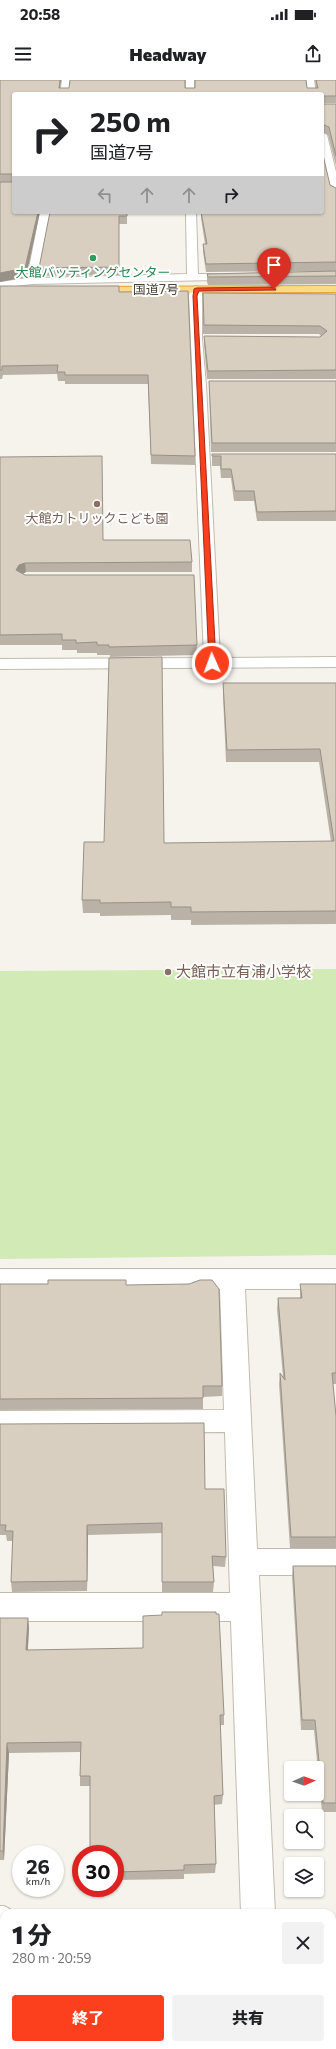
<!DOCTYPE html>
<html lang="ja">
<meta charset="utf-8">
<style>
:root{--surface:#fff;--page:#f2f2f2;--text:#202124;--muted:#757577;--accent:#fc3f1d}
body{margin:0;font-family:Commissioner,"Noto Sans JP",sans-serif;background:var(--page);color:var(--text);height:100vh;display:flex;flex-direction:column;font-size:15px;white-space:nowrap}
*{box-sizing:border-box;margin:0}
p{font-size:13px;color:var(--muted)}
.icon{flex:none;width:22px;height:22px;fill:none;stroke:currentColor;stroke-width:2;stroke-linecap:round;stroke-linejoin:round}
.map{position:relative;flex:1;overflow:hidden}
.panel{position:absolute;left:0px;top:1829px;width:336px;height:140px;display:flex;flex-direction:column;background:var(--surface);border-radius:12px 12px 0 0;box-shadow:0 1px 3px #0004}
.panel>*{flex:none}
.top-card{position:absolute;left:12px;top:12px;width:312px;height:122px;border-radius:4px;box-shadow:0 1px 3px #0004;background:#fff;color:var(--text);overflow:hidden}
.needle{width:26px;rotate:88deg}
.buttons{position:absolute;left:284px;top:1681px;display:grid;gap:8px}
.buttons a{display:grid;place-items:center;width:40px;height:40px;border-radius:4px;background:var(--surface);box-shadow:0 1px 3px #0004;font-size:20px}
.speed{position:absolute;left:12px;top:1765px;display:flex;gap:8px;font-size:20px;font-weight:700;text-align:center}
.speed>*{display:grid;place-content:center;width:52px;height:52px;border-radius:50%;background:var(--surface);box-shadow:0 1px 3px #0004;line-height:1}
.speed small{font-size:10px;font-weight:400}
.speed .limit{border:6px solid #d22;background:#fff;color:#111}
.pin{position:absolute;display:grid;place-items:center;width:34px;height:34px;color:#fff;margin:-41px -17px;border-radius:50% 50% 50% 0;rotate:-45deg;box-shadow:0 0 4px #0007}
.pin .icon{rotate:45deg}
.me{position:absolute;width:44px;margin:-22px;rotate:358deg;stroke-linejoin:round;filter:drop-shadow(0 0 3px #0008)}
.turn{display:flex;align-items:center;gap:14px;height:84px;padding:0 12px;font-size:18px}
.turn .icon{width:52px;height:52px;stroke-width:2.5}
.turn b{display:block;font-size:28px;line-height:34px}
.lanes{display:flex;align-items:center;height:38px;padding:0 12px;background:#0003;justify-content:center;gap:20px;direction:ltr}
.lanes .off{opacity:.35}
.round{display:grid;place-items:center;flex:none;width:42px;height:42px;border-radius:4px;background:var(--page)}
.overview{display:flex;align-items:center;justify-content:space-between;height:68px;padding:0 12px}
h1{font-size:24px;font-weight:800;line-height:30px}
.action{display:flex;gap:8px;margin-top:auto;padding:8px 12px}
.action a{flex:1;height:46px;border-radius:4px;background:var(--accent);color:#fff;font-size:16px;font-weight:800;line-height:46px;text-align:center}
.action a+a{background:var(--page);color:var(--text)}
.status{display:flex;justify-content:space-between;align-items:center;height:28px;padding:0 20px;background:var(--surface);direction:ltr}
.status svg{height:11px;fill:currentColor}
header{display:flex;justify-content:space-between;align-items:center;height:52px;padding:0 12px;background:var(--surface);font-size:18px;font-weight:800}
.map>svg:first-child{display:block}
.green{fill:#d2eab5}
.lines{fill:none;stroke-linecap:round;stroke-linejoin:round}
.minor-casing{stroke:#c2bbae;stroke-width:2}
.trunk-casing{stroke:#e0a43c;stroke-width:2}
.minor{fill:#fff;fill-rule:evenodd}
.trunk{fill:#ffd985;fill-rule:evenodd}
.wall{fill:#bab2a6}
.shaded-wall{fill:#979187}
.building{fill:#d8cfc1;stroke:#979187}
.route{fill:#fc3f1d;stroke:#a42913}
.leisure-dot{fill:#2e9e5b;stroke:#fff;stroke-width:1.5}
.education-dot{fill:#8d6e63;stroke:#fff;stroke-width:1.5}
.labels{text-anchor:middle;stroke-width:4;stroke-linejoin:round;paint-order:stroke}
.far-leisure-label{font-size:13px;fill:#27864d;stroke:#fff}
.far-street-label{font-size:13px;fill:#4b4439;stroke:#fff}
.far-education-label{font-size:13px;fill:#785e54;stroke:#fff}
.education-label{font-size:15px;fill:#785e54;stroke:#fff;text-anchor:start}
</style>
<div class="status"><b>20:58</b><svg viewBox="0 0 49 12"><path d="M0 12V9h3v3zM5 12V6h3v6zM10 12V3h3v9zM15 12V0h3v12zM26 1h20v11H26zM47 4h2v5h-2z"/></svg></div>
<header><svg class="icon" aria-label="menu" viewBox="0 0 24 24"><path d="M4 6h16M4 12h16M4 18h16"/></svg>Headway<svg class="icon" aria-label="share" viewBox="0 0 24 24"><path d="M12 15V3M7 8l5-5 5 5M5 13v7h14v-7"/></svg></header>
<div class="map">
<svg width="336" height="1969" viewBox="0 0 336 1969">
<rect width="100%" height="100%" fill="#f6f3ec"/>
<path class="green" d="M336,889V1175L0,1179V891Z"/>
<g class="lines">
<g class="minor-casing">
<g id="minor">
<path d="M62,0H70L68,14H60Z"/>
<rect x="186" y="0" width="8" height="14"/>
<path d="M306,0H314L316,14H308Z"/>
<path d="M322,52L327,55L336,92V115L331,112L322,74Z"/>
<path d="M40,132H50L38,198L187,194L186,132H196L198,194H216L222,197L216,200L32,204L0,208V202L27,198Z"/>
<path d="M196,206L202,209V259L206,305L220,578L336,577V587L0,589V579L204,578L189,216L190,209Z"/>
<path d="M0,1189H336V1209H245L257,1469H336V1495H259L275,1833H241L231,1541H0V1513H230L225,1352L0,1353V1331L224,1330L220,1209H0Z"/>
<path d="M0,1826H4L17,1833H4V1860H0Z"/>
<rect x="246" y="1965" width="36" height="4"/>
</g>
</g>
<g class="trunk-casing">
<path id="trunk" d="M336,206V212L89,213L83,210L89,207Z"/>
</g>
<use href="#minor" class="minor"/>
<use href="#trunk" class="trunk"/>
</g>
<g class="wall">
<path d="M0,0H61L60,8H316L315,0H336V23H322V14H14V102H0Z"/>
<path d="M322,24H336V86L328,55L322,52Z"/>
<path d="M330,105L336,108V191L206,192L203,172V164H205L201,138V132H322Z"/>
<path d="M50,132H127V144H119V195L40,196L39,188Z"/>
<path d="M336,191V204L208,205L207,202V194Z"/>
<path d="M0,206L119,212L195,376V385L151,384L148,304H65V301H58L57,294L3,295L2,299H0Z"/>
<path d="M203,213L336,214V299H207L204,265V256L320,257L321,256L319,254H203Z"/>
<path d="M209,301H336V372H211Z"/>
<path d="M212,374H336V441H257L254,421H234L231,398H221L220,386H212Z"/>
<path d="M0,377L103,460L192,482V492H26L23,494L197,565L196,575L110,577V575H97V573H77V570H62V565H0Z"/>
<path d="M223,603H336V844L191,845V840H171V835L100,836V833H83L82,820L164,763L331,762L319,682H226L223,616Z"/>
<path d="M0,1204L126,1205L222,1306V1316L203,1317V1329L0,1330Z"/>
<path d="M300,1204H336V1304H333L336,1336V1468H290L279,1304L280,1293L283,1297L277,1229L278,1218H300Z"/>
<path d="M0,1344L205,1409L226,1477L225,1487L213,1486L214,1502L213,1512H162V1453L88,1455L87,1511L12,1512L11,1502L13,1461H7L6,1455H0Z"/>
<path d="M293,1486H336V1732H322L314,1650H301L292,1496Z"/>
<path d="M0,1538H28L29,1548L28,1570L224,1635V1645H220L223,1715L222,1724L214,1725L216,1784L215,1793L184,1794V1799L115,1800V1774L90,1706H80V1672L9,1673L4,1780H0Z"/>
</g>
<g class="shaded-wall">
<path d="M60,0H61L59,14V8Z"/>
<path d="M38,132H40L26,197L0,202V193Z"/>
<path d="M25,483L26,492L20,495L16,490L19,485Z"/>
<path d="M87,1445L88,1455L87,1511Z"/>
<path d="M28,1538L29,1548L27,1580L26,1570Z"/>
<path d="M7,1663L9,1673L4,1780L3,1771Z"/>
</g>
<g class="building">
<path d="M0,0H60L59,8H69L70,0H185V8H195V0H306L307,8H318L316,0H336V16H322V14H14V94H0Z"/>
<path d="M322,24H336V76L329,47L322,44Z"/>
<path d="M322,71L330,105L336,108V182L206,184L203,164H207L201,132H322Z"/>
<path d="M0,102H14V132H38L25,188L0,193Z"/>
<path d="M50,132H127V136H119V187L39,188Z"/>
<path d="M336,191V196L208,197L207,194Z"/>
<path d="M0,206H119V212L188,211L195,376L151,375L148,295H65V292H57L58,285L2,286V290H0Z"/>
<path d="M203,213L336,214V290L208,291L204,256L320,257L327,251L320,246L204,245Z"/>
<path d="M209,301H336V363H212Z"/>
<path d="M212,374H336V431L257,432L254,411H235L231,389H221V376H212Z"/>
<path d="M102,376L103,460H190L192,482L25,483L19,485L16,490L25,495H194L197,565L109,567V565H97V562L76,563V560H62V554L0,555V377Z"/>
<path d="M162,577L164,763L334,761L320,669L227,670L223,603H336V831L191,832V827H171V822L100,823V820H82L84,762H104L109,578Z"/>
<path d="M48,1200H126V1205L189,1204L200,1200H212L219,1209L222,1306H203V1318L0,1319V1204H48Z"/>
<path d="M300,1204H336V1293H332L336,1336V1457H291L280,1293L285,1300L278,1218H302Z"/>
<path d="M204,1343L205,1409H224L226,1477L212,1476L214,1502H162V1443L87,1445V1501L11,1502L13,1451H5L6,1445H0V1344Z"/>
<path d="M293,1486H336V1723H323L315,1640H302Z"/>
<path d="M162,1532H216V1534H219L224,1635H220L223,1715L214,1716L216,1784L184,1785V1790L115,1792V1774H90V1696H80L81,1662L7,1663L3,1771H0V1538H28L26,1570L143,1568V1536L162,1535Z"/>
<path d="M0,1860H4V1965H241V1969H0Z"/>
</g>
<path class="route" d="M274,207L276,210L199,211L197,216L216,583L212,585L209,583L193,216L194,209L196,208Z"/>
<circle class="leisure-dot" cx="93" cy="178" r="4"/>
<g class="education-dot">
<circle cx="97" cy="424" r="4"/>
<circle cx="168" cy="892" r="4"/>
</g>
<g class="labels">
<g class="far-leisure-label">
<text x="93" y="197">大館バッティングセンター</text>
</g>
<g class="far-street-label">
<text x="156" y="214">国道7号</text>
</g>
<g class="far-education-label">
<text x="97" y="443">大館カトリックこども園</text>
</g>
<g class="education-label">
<text x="176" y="897">大館市立有浦小学校</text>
</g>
</g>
</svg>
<div class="buttons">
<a><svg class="needle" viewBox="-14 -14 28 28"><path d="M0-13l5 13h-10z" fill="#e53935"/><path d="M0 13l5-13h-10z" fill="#757577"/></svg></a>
<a><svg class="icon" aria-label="search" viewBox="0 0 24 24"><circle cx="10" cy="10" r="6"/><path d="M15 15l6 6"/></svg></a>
<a><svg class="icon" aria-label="layers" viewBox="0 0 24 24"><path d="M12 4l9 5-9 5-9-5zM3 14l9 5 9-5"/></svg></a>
</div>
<div class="speed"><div>26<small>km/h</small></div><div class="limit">30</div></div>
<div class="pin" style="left:274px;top:209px;background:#d93025"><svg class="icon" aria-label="arrive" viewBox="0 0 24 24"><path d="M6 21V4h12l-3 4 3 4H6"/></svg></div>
<svg class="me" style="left:212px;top:583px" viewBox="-20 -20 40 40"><circle r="17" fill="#fc3f1d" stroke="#fff" stroke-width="3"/><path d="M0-11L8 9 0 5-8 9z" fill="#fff"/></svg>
<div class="top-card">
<div class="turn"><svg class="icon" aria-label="right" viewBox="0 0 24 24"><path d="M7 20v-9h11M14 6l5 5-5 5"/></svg><div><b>250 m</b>国道7号</div></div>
<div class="lanes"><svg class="icon off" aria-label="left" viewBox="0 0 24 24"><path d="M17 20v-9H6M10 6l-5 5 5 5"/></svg><svg class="icon off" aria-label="ahead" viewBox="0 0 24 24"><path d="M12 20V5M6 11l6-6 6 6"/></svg><svg class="icon off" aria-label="ahead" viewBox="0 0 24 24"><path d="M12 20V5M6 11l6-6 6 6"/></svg><svg class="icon" aria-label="right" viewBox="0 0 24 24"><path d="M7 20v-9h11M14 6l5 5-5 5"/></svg></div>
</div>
<section class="panel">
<div class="overview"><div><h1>1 分</h1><p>280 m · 20:59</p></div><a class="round"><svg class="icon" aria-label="close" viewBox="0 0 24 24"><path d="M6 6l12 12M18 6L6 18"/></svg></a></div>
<div class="action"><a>終了</a><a>共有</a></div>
</section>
</div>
